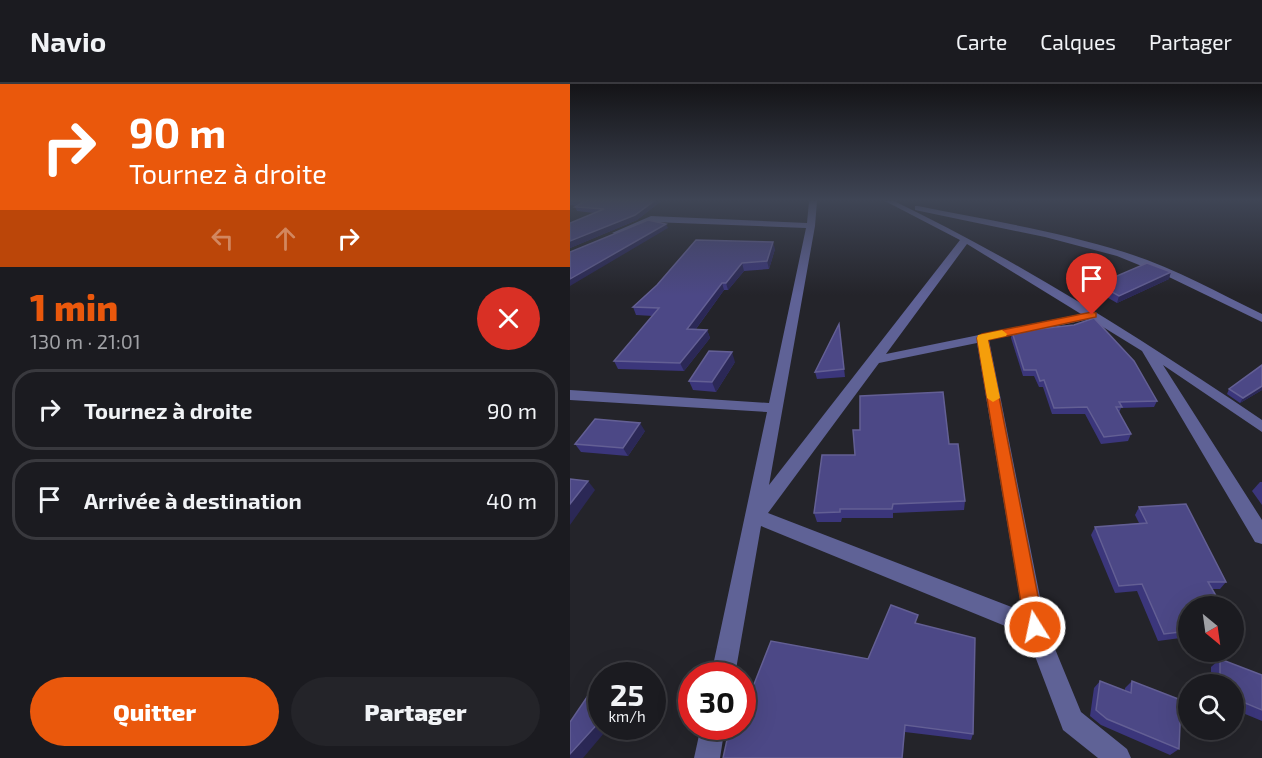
<!DOCTYPE html>
<html lang="fr">
<meta charset="utf-8">
<style>
:root{--surface:#1b1b20;--page:#242429;--text:#f1f3f6;--muted:#a0a1a5;--line:#39393e;--accent:#ea580c}
body{margin:0;font-family:"Exo 2",sans-serif;background:var(--page);color:var(--text);height:100vh;display:flex;flex-direction:column;font-size:22px;white-space:nowrap}
*{box-sizing:border-box;margin:0}
p{font-size:20px;color:var(--muted)}
.icon{flex:none;width:33px;height:33px;fill:none;stroke:currentColor;stroke-width:2;stroke-linecap:round;stroke-linejoin:round}
.map{position:relative;flex:1;overflow:hidden}
.side{display:flex;flex-direction:column;background:var(--surface);width:570px}
.side>*{flex:none}
.top-card{background:#ea580c;color:#fff;overflow:hidden}
.needle{width:39px;rotate:151deg}
.buttons{position:absolute;left:608px;top:512px;display:grid;gap:12px}
.buttons a{display:grid;place-items:center;width:66px;height:66px;border-radius:50%;background:var(--surface);box-shadow:0 6px 24px #0002,0 0 0 2px var(--line);font-size:30px}
.speed{position:absolute;left:18px;top:578px;display:flex;gap:12px;font-size:30px;font-weight:700;text-align:center}
.speed>*{display:grid;place-content:center;width:78px;height:78px;border-radius:50%;background:var(--surface);box-shadow:0 6px 24px #0002,0 0 0 2px var(--line);line-height:1}
.speed small{font-size:15px;font-weight:400}
.speed .limit{border:9px solid #d22;background:#fff;color:#111}
.pin{position:absolute;display:grid;place-items:center;width:51px;height:51px;color:#fff;margin:-62px -26px;border-radius:50% 50% 50% 0;rotate:-45deg;box-shadow:0 0 6px #0007}
.pin .icon{rotate:45deg}
.me{position:absolute;width:66px;margin:-33px;rotate:350deg;stroke-linejoin:round;filter:drop-shadow(0 0 4px #0008)}
.turn{display:flex;align-items:center;gap:21px;height:126px;padding:0 30px;font-size:27px}
.turn .icon{width:78px;height:78px;stroke-width:2.5}
.turn b{display:block;font-size:42px;line-height:51px}
.lanes{display:flex;align-items:center;height:57px;padding:0 30px;background:#0003;justify-content:center;gap:30px;direction:ltr}
.lanes .off{opacity:.35}
.round{display:grid;place-items:center;flex:none;width:63px;height:63px;border-radius:32px;background:var(--page)}
.headline{display:flex;align-items:center;justify-content:space-between;height:102px;padding:0 30px}
h1{font-size:36px;font-weight:800;line-height:45px;color:var(--accent)}
.action{display:flex;gap:12px;margin-top:auto;padding:12px 30px}
.action a{flex:1;height:69px;border-radius:36px;background:var(--accent);color:#fff;font-size:24px;font-weight:800;line-height:69px;text-align:center}
.action a+a{background:var(--page);color:var(--text)}
ul{padding:0;list-style:none}
li{display:flex;align-items:center;gap:18px;height:81px;margin:0 12px 9px;padding:0 18px;border:3px solid var(--line);border-radius:24px}
li div{flex:1}
li b{display:block;font-size:22px}
li em{font-style:normal}
header{display:flex;align-items:center;gap:36px;box-sizing:border-box;height:84px;padding:0 30px;background:var(--surface);border-bottom:2px solid var(--line)}
header strong{font-size:28px}
nav{display:flex;gap:33px;margin-inline-start:auto;font-size:21px}
main{display:flex;flex:1;min-height:0}
.map>svg:first-child{display:block}
.lines{fill:none;stroke-linecap:round;stroke-linejoin:round}
.minor{fill:#5f6296;fill-rule:evenodd}
.wall{fill:#3b367b}
.shaded-wall{fill:#2b2856}
.building{fill:#4c4886;stroke:#635f94;stroke-width:1.5}
.route{fill:#ea580c;stroke:#983908;stroke-width:1.5}
.slow{fill:#f59e0b}
</style>
<header>
<strong>Navio</strong>
<nav><a>Carte</a><a>Calques</a><a>Partager</a></nav>
</header>
<main>
<section class="side">
<div class="top-card">
<div class="turn"><svg class="icon" aria-label="right" viewBox="0 0 24 24"><path d="M7 20v-9h11M14 6l5 5-5 5"/></svg><div><b>90 m</b>Tournez à droite</div></div>
<div class="lanes"><svg class="icon off" aria-label="left" viewBox="0 0 24 24"><path d="M17 20v-9H6M10 6l-5 5 5 5"/></svg><svg class="icon off" aria-label="ahead" viewBox="0 0 24 24"><path d="M12 20V5M6 11l6-6 6 6"/></svg><svg class="icon" aria-label="right" viewBox="0 0 24 24"><path d="M7 20v-9h11M14 6l5 5-5 5"/></svg></div>
</div>
<div class="headline"><div><h1>1 min</h1><p>130 m · 21:01</p></div><a class="round" style="background:#d93025;color:#fff"><svg class="icon" aria-label="close" viewBox="0 0 24 24"><path d="M6 6l12 12M18 6L6 18"/></svg></a></div>
<ul>
<li><svg class="icon" aria-label="right" viewBox="0 0 24 24"><path d="M7 20v-9h11M14 6l5 5-5 5"/></svg><div><b>Tournez à droite</b></div><em>90 m</em></li>
<li><svg class="icon" aria-label="arrive" viewBox="0 0 24 24"><path d="M6 21V4h12l-3 4 3 4H6"/></svg><div><b>Arrivée à destination</b></div><em>40 m</em></li>
</ul>
<div class="action"><a>Quitter</a><a>Partager</a></div>
</section>
<div class="map">
<svg width="692" height="674" viewBox="0 0 692 674">
<rect width="100%" height="100%" fill="#24242a"/>
<g class="lines">
<g class="minor">
<path d="M239,117H247L245,142L199,401L390,156L315,117H324C453,179 573,256 692,336V348L593,281L692,436V460L685,458L572,267L520,235L419,256L476,543L511,628L557,665L561,674H528L493,646L457,551L191,442L165,591H141L197,328L0,316V306L199,319L236,144L82,138L50,151L42,149L81,132L237,139ZM397,160L511,230L316,270ZM407,259L452,527L198,429L309,279Z"/>
<path d="M348,122C417,136 487,147 554,168C602,183 647,208 692,230V238L601,194L547,172L475,153L345,126V122Z"/>
<path d="M131,642H155L150,674H124Z"/>
</g>
</g>
<g class="wall">
<path d="M0,117H91L67,136L0,164V139L24,129L7,127L5,123L7,122L0,121Z"/>
<path d="M205,165L199,185L174,187L158,206H154L126,245L137,246L140,254L114,287L48,285L44,277L83,232L66,231L63,223Z"/>
<path d="M599,195L547,219L526,207L528,200Z"/>
<path d="M269,240L275,293L247,295L245,288Z"/>
<path d="M442,248L587,317L584,323L551,324L549,329L561,350L558,357L531,360L515,330H482L473,303H469L464,292H453L441,254Z"/>
<path d="M165,278L146,308L123,306L119,297Z"/>
<path d="M692,281V306L670,319L657,310L659,305Z"/>
<path d="M75,347L58,372L11,368L5,360Z"/>
<path d="M379,360L395,417L394,426L323,429V434H272L271,438H247L244,429L285,371Z"/>
<path d="M690,398H692V421L682,407Z"/>
<path d="M569,423L656,498L650,505H642L618,522V553L588,557L567,507L545,509L521,451L525,443L569,439L565,431Z"/>
<path d="M348,540L403,650L401,656L335,648L177,618L298,575Z"/>
<path d="M650,575L692,591V637L663,625V600H641V583Z"/>
<path d="M530,597L555,607V604L562,597L609,665L600,671L531,641L520,632L524,604Z"/>
<path d="M44,642H62L59,647Z"/>
</g>
<g class="shaded-wall">
<path d="M84,117H91L67,136L0,164V157Z"/>
<path d="M96,140L98,144L0,202V195Z"/>
<path d="M203,158L205,165L199,185L197,177Z"/>
<path d="M172,179L174,187L158,206L156,199Z"/>
<path d="M601,188L599,195L547,219L549,212Z"/>
<path d="M152,199L154,206L120,253L117,245Z"/>
<path d="M137,246L140,254L114,287L110,279Z"/>
<path d="M162,268L165,278L146,308L142,298Z"/>
<path d="M692,302V306L670,319L673,314Z"/>
<path d="M70,339L75,347L58,372L53,364Z"/>
<path d="M18,397L25,406L0,441V420Z"/>
<path d="M31,634L32,642H40L13,674H0V670Z"/>
<path d="M335,641L333,674H332Z"/>
<path d="M52,642H62L59,647Z"/>
</g>
<g class="building">
<path d="M0,117H84L65,131L0,157V139L34,125L5,123L15,117Z"/>
<path d="M78,136L96,140L0,195V168Z"/>
<path d="M126,156L203,158L197,177L172,179L156,199H152L117,245L137,246L110,279L44,277L89,224L63,223L87,201Z"/>
<path d="M577,179L601,188L549,212L528,200Z"/>
<path d="M524,234L564,277L587,317L549,318L552,323H546L561,350L534,353L517,323L484,324L474,296L470,297L466,286H454L442,248L504,241Z"/>
<path d="M269,240L274,285L245,288Z"/>
<path d="M139,267L162,268L142,298L119,297Z"/>
<path d="M692,281V302L673,314L659,305Z"/>
<path d="M373,308L379,360H388L395,417L323,420L322,425H270V428L244,429L252,371H285L283,346H290V312Z"/>
<path d="M25,335L70,339L53,364L5,360Z"/>
<path d="M0,395L18,397L0,420Z"/>
<path d="M616,420L656,498H638L652,522H618V547L594,550L572,500L549,502L525,443L577,439L569,423Z"/>
<path d="M321,521L348,531L345,539L405,554L403,650L335,641L332,674H153L160,642H172V618H177L201,557L298,575Z"/>
<path d="M650,575L692,591V626L663,614V600H650Z"/>
<path d="M34,588L45,591H32Z"/>
<path d="M32,591V635L0,670V638Z"/>
<path d="M530,597L561,609L562,597L611,616L609,665L537,635L526,626Z"/>
</g>
<linearGradient id="sky" x2="0" y2="1"><stop stop-color="#141417"/><stop offset="0.55" stop-color="#3f4555"/><stop offset="1" stop-color="#3f4555" stop-opacity="0"/></linearGradient>
<rect width="692" height="211" fill="url(#sky)"/>
<path class="route" d="M522,228L526,229V233L418,256L474,543L471,550L465,553L458,550L455,543L407,254L412,250Z"/>
<path class="slow" d="M432,246L437,250L436,252L418,256L430,314L423,318L417,314L407,254L408,251Z"/>
</svg>
<div class="buttons">
<a><svg class="needle" viewBox="-14 -14 28 28"><path d="M0-13l5 13h-10z" fill="#e53935"/><path d="M0 13l5-13h-10z" fill="#a0a1a5"/></svg></a>
<a><svg class="icon" aria-label="search" viewBox="0 0 24 24"><circle cx="10" cy="10" r="6"/><path d="M15 15l6 6"/></svg></a>
</div>
<div class="speed"><div>25<small>km/h</small></div><div class="limit">30</div></div>
<div class="pin" style="left:522px;top:231px;background:#d93025"><svg class="icon" aria-label="arrive" viewBox="0 0 24 24"><path d="M6 21V4h12l-3 4 3 4H6"/></svg></div>
<svg class="me" style="left:465px;top:543px" viewBox="-20 -20 40 40"><circle r="17" fill="#ea580c" stroke="#fff" stroke-width="3"/><path d="M0-11L8 9 0 5-8 9z" fill="#fff"/></svg>
</div>
</main>
